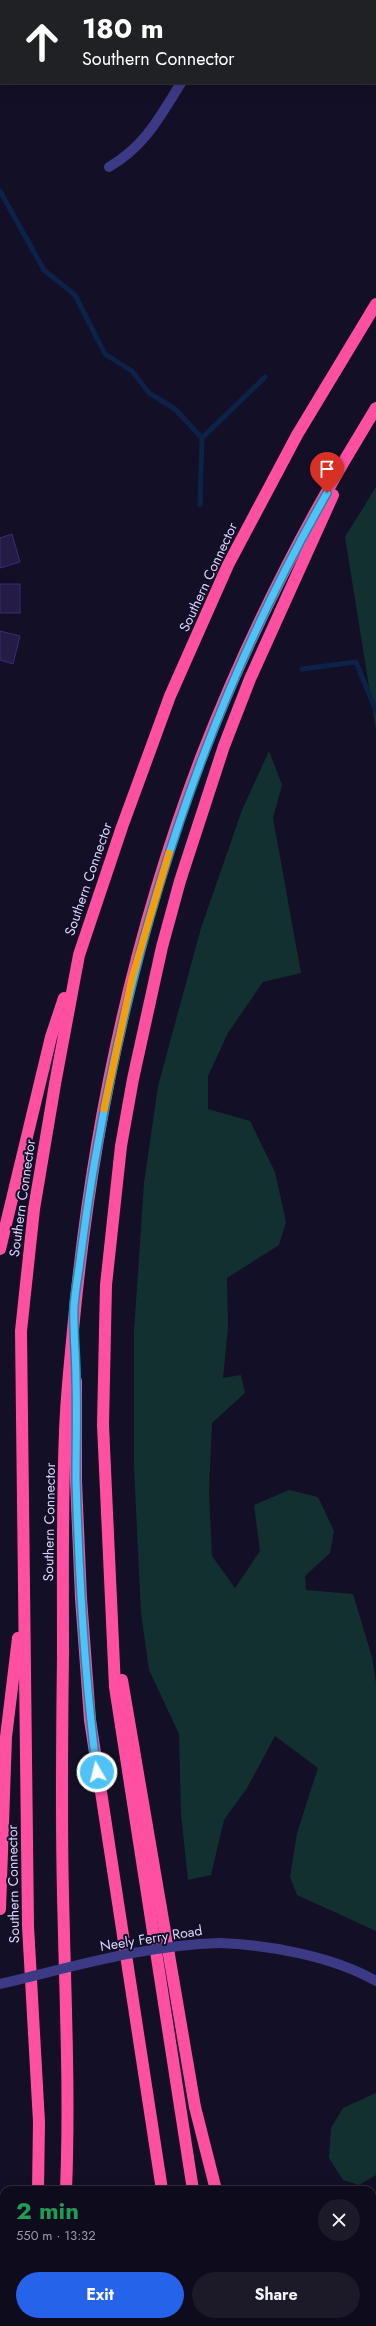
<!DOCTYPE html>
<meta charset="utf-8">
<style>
:root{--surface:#0e0b1c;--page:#1c1929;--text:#f1f3f6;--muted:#9b9ba3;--line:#2e2b3b;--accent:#2563eb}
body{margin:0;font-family:Jost,sans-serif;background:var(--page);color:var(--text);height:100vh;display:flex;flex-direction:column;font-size:15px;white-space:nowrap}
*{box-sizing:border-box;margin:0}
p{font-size:13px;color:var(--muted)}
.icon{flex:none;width:22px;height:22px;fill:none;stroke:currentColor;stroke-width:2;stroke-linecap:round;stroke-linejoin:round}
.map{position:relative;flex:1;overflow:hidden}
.panel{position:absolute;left:0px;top:2186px;width:376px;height:140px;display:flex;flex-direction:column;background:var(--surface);border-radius:12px 12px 0 0;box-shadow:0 4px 16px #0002,0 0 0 1px var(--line)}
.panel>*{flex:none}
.guide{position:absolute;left:0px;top:0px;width:376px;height:84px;box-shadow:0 4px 16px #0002,0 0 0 1px var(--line);background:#202124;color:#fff;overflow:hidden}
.pin{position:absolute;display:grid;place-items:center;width:34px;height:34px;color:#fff;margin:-41px -17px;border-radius:50% 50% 50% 0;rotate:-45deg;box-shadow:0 0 4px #0007}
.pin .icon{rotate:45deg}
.me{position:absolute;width:44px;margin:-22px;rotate:352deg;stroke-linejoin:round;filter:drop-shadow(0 0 3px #0008)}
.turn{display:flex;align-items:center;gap:14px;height:84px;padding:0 16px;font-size:18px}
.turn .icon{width:52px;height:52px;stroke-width:2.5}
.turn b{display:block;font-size:28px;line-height:34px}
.round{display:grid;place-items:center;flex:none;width:42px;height:42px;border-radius:21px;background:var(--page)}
.overview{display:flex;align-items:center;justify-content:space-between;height:68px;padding:0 16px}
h1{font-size:24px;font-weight:700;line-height:30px;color:#1e9e55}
.button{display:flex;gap:8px;margin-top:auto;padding:8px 16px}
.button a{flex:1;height:46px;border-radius:24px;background:var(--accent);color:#fff;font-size:16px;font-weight:700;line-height:46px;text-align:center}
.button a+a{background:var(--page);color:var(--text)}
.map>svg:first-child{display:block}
.green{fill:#12302f}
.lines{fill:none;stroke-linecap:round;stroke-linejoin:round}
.stream{stroke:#0c2248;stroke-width:5}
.building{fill:#241b47;stroke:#3b2d73}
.minor{stroke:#3d3a85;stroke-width:10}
.tertiary{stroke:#3d3a85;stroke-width:10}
.motorway{stroke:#ff4fa3;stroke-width:12}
.tertiary-bridge{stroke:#3d3a85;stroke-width:10}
.route-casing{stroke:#337fa1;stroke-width:10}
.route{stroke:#4fc3f7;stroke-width:7}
.slow{stroke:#f59e0b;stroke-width:7}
.labels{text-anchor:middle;stroke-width:4;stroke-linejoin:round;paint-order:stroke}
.street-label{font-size:14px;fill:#d9d4ff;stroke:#130f26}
</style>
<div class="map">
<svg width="376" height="2326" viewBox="0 0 376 2326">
<rect width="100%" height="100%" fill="#130f26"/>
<g class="green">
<path d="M376,487V730L345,537Z"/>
<path d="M269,751L282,785L273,818L301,973L263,982L228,1033L208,1076V1109L250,1121L275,1172L286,1222L279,1245L227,1278L228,1328L223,1378L241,1375L245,1393L212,1423L209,1492L212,1556L235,1588L260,1551L254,1505L289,1490L318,1497L334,1531L330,1553L305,1576L306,1590L353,1594L372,1657L376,1683V1931L297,1895L290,1877L297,1833L318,1768L275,1736L247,1788L224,1820L211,1875L188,1880L181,1814L179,1734L149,1670L141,1613L134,1467V1331L144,1183L158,1086L201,928L242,810Z"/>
<path d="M376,2093V2175L359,2185L343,2180L329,2158L331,2128L343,2108Z"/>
</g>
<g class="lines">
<g class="stream">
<path d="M0,191L44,270L75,295L105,354L132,371L149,393L175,409L202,438L200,505"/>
<path d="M202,438L265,377"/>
<path d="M302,669L356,662L376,711"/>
</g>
</g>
<g class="building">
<path d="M12,534L20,562L0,568V538Z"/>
<rect x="0" y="584" width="20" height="29"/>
<path d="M0,631L20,636L13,664L0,660Z"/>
</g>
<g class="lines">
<g class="minor">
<path d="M144,0L146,1"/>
<path d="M232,1L233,0"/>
<path d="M109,167C145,146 159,118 181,83"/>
</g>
<path class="tertiary" d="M220,1943C269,1945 332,1956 376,1981"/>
<g class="motorway">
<path d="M0,1249L51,1037L64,998"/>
<path d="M76,1381V1481L81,1598L90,1720L162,2190"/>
<path d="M122,1680L195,2107L216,2190"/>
<path d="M0,1909L6,1737L18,1638"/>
<path d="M38,2190L39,2122L28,1926L21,1331L34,1209L55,1084L79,955L122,827L170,696L228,565L297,435L376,304"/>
<path d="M66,2190C70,2092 65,1992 63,1894C61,1814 62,1734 63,1654C63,1580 62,1506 65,1432C66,1398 70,1364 73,1330C91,1135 132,938 202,755C249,634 308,518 376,408"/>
<path d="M193,2190L115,1687L103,1425L106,1285L121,1146L133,1079L162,947L180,881L224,746L250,679L333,495"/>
<path d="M181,2322L182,2326"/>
<path d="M213,2322L214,2326"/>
<path d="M279,2322L282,2326"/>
<path d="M24,2326L25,2322"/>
<path d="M55,2326V2322"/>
</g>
<path class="tertiary-bridge" d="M0,1984C72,1967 145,1945 220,1943"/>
</g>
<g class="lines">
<g class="route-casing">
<path id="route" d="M97,1772C84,1675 79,1577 76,1480C76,1446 77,1413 76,1380C76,1355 73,1332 74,1307C75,1292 78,1276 80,1261C85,1223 90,1186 97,1149C137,920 211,695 327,493"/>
</g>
<use href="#route" class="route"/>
<path class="slow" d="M104,1109L132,978L169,853"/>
</g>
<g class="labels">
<g class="street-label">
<text transform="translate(208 577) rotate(-65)" y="5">Southern Connector</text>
<text transform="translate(88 879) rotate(-71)" y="5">Southern Connector</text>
<text transform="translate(22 1198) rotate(-82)" y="5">Southern Connector</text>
<text transform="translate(49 1522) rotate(-89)" y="5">Southern Connector</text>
<text transform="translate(13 1884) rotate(-91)" y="5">Southern Connector</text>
<text transform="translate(151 1938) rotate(-9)" y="5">Neely Ferry Road</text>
</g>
</g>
</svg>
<div class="pin" style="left:327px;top:493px;background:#d93025"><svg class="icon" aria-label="arrive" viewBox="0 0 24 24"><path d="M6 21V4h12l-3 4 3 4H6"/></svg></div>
<svg class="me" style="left:97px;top:1772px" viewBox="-20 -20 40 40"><circle r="17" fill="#4fc3f7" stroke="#fff" stroke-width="3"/><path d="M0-11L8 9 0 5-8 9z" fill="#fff"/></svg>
<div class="guide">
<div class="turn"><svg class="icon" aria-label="ahead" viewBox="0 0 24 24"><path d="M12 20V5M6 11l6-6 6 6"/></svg><div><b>180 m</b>Southern Connector</div></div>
</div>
<section class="panel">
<div class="overview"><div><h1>2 min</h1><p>550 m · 13:32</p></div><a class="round"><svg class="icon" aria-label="close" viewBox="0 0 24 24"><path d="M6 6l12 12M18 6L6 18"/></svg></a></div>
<div class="button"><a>Exit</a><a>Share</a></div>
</section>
</div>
